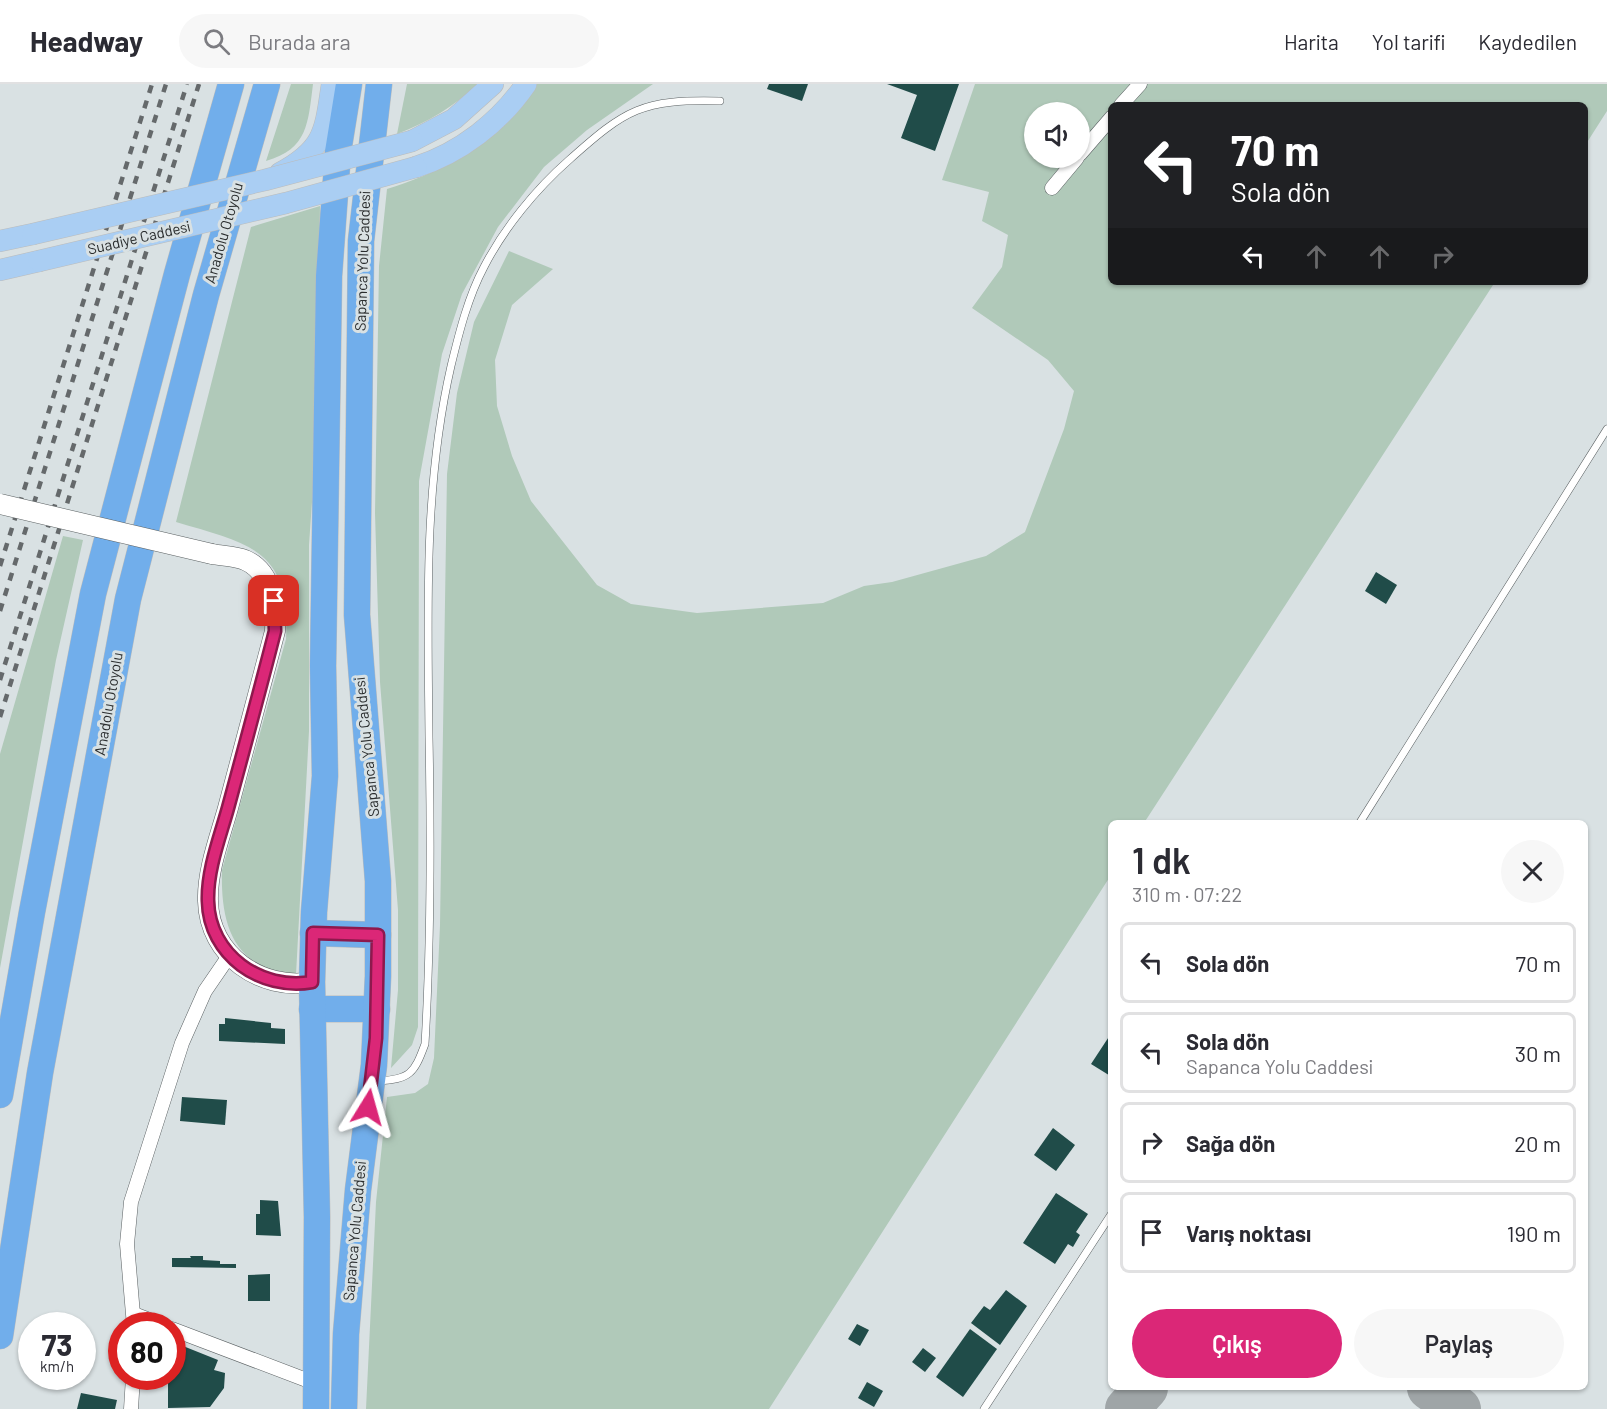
<!DOCTYPE html>
<html lang="tr">
<meta charset="utf-8">
<style>
:root{--surface:#fff;--page:#f7f7f7;--text:#2b2b33;--muted:#7c7c81;--line:#e1e1e2;--accent:#db2777}
body{margin:0;font-family:Barlow,sans-serif;background:var(--page);color:var(--text);height:100vh;display:flex;flex-direction:column;font-size:22px;white-space:nowrap}
*{box-sizing:border-box;margin:0}
p{font-size:20px;color:var(--muted)}
.icon{flex:none;width:33px;height:33px;fill:none;stroke:currentColor;stroke-width:2;stroke-linecap:round;stroke-linejoin:round}
.map{position:relative;flex:1;overflow:hidden}
.side{position:absolute;left:1108px;top:736px;width:480px;height:570px;display:flex;flex-direction:column;background:var(--surface);border-radius:9px;box-shadow:0 2px 4px #0004}
.side>*{flex:none}
.hud{position:absolute;left:1108px;top:18px;width:480px;height:183px;border-radius:9px;box-shadow:0 2px 4px #0004;background:#202124;color:#fff;overflow:hidden}
.controls{position:absolute;left:1024px;top:18px;display:grid;gap:12px}
.controls a{display:grid;place-items:center;width:66px;height:66px;border-radius:50%;background:var(--surface);box-shadow:0 2px 4px #0004;font-size:30px}
.speed{position:absolute;left:18px;top:1228px;display:flex;gap:12px;font-size:30px;font-weight:700;text-align:center}
.speed>*{display:grid;place-content:center;width:78px;height:78px;border-radius:50%;background:var(--surface);box-shadow:0 2px 4px #0004;line-height:1}
.speed small{font-size:15px;font-weight:400}
.speed .limit{border:9px solid #d22;background:#fff;color:#111}
.pin{position:absolute;display:grid;place-items:center;width:51px;height:51px;color:#fff;margin:-26px;border-radius:12px;box-shadow:0 3px 9px #0006}
.me{position:absolute;width:66px;margin:-33px;rotate:8deg;stroke-linejoin:round;filter:drop-shadow(0 0 4px #0008)}
.turn{display:flex;align-items:center;gap:21px;height:126px;padding:0 24px;font-size:27px}
.turn .icon{width:78px;height:78px;stroke-width:2.5}
.turn b{display:block;font-size:42px;line-height:51px}
.lanes{display:flex;align-items:center;height:57px;padding:0 24px;background:#0003;justify-content:center;gap:30px;direction:ltr}
.lanes .off{opacity:.35}
.round{display:grid;place-items:center;flex:none;width:63px;height:63px;border-radius:32px;background:var(--page)}
.overview{display:flex;align-items:center;justify-content:space-between;height:102px;padding:0 24px}
h1{font-size:36px;font-weight:600;line-height:45px}
.action{display:flex;gap:12px;margin-top:auto;padding:12px 24px}
.action a{flex:1;height:69px;border-radius:36px;background:var(--accent);color:#fff;font-size:24px;font-weight:600;line-height:69px;text-align:center}
.action a+a{background:var(--page);color:var(--text)}
ul{padding:0;list-style:none}
li{display:flex;align-items:center;gap:18px;height:81px;margin:0 12px 9px;padding:0 12px;border:3px solid var(--line);border-radius:9px}
li div{flex:1}
li b{display:block;font-size:22px}
li em{font-style:normal}
header{display:flex;align-items:center;gap:36px;box-sizing:border-box;height:84px;padding:0 30px;background:var(--surface);border-bottom:2px solid var(--line)}
header strong{font-size:28px}
nav{display:flex;gap:33px;margin-inline-start:auto;font-size:21px}
.search{width:420px;height:54px;background:var(--page);display:flex;align-items:center;gap:15px;box-sizing:border-box;padding:0 21px;border-radius:33px;color:var(--muted);font-size:22px}
.map>svg:first-child{display:block}
.green{fill:#b0c9b9;fill-rule:evenodd}
.lines{fill:none;stroke-linecap:round;stroke-linejoin:round}
.taxiway{stroke:#9fa5a7;stroke-width:44}
.building{fill:#204c49}
.lane-casing{stroke:#5b6163;stroke-width:8}
.street-casing{stroke:#5b6163;stroke-width:15}
.secondary-casing{stroke:#5b6163;stroke-width:21}
.primary-casing{stroke:#bbbcbc;stroke-width:22}
.highway-casing{stroke:#bbbcbc;stroke-width:27}
.lane{stroke:#fff;stroke-width:7}
.street{stroke:#fff;stroke-width:14}
.secondary{stroke:#fff;stroke-width:20}
.primary{stroke:#aacef3;stroke-width:21}
.highway{stroke:#71aeeb;stroke-width:26}
.rail{stroke:#65696b;stroke-width:4.5;stroke-dasharray:8 8;stroke-linecap:butt}
.secondary-bridge-casing{stroke:#5b6163;stroke-width:21;stroke-linecap:butt}
.primary-bridge-casing{stroke:#bbbcbc;stroke-width:22;stroke-linecap:butt}
.secondary-bridge{stroke:#fff;stroke-width:20}
.primary-bridge{stroke:#aacef3;stroke-width:21}
.route-casing{stroke:#8e194d;stroke-width:15}
.route{stroke:#db2777;stroke-width:10}
.labels{text-anchor:middle;stroke-width:6;stroke-linejoin:round;paint-order:stroke}
.street-label{font-size:15px;fill:#2b2e2f;stroke:#d9e1e3}
</style>
<header>
<strong>Headway</strong>
<div class="search"><svg class="icon" aria-label="search" viewBox="0 0 24 24"><circle cx="10" cy="10" r="6"/><path d="M15 15l6 6"/></svg>Burada ara</div>
<nav><a>Harita</a><a>Yol tarifi</a><a>Kaydedilen</a></nav>
</header>
<div class="map">
<svg width="1607" height="1325" viewBox="0 0 1607 1325">
<rect width="100%" height="100%" fill="#d9e1e3"/>
<g class="green">
<path d="M291,0H313C308,39 308,65 266,77Z"/>
<path d="M407,0H479C452,23 429,38 397,50Z"/>
<path d="M537,0H653L587,46L544,83L498,143L462,210L442,270L419,397L418,943L412,961L391,984L398,906V826L380,598L375,429L379,182L387,105C448,86 502,56 537,0Z"/>
<path d="M975,0H1607V27L1586,60V21H1112V198H1495L1144,739L1112,740L1111,791L769,1325H366L376,1118L387,1013L415,1009L428,1000L434,974L440,841L447,390L457,309L474,238L509,167L553,185L512,221L495,276L497,322L512,372L531,417L597,501L631,520L697,529L823,519L864,502L892,498L986,472L1025,448L1064,345L1074,307L1048,276L972,224L1002,183L1008,151L982,137L989,108L942,96ZM1035,28H1080V74H1035Z"/>
<path d="M320,122L316,361L309,461V647L296,891C284,888 270,887 260,881C225,863 221,820 222,786L286,555C291,465 250,460 176,438L251,143Z"/>
<path d="M63,452L83,456L56,576L0,884V670Z"/>
</g>
<g class="lines">
<g class="taxiway">
<path d="M1429,1304L1459,1325"/>
<path d="M1127,1325L1146,1304"/>
</g>
</g>
<g class="building">
<path d="M769,0H808L802,17L767,5Z"/>
<path d="M887,0H959L935,67L901,54L917,11Z"/>
<path d="M1376,488L1397,501L1386,520L1365,507Z"/>
<path d="M225,934L271,939V944L285,945V960L219,957V940H225Z"/>
<path d="M1112,948V993L1091,980Z"/>
<path d="M182,1013L227,1016L225,1041L180,1037Z"/>
<path d="M1053,1044L1075,1061L1056,1087L1034,1071Z"/>
<path d="M1056,1109L1088,1130L1076,1148L1080,1151L1073,1163L1068,1160L1055,1180L1023,1159Z"/>
<path d="M260,1116L278,1117L281,1152L256,1151V1130H260Z"/>
<path d="M190,1172H203V1176L220,1177V1180H236V1184L172,1183V1174H191Z"/>
<path d="M270,1190V1217H248V1191Z"/>
<path d="M1006,1206L1027,1222L1000,1261L971,1239L984,1222L990,1226Z"/>
<path d="M857,1240L869,1246L860,1262L848,1255Z"/>
<path d="M970,1245L997,1265L963,1313L936,1293Z"/>
<path d="M173,1258L218,1276L214,1286L225,1289L224,1304L210,1323L168,1324V1293H172Z"/>
<path d="M923,1264L936,1274L925,1288L912,1278Z"/>
<path d="M867,1298L883,1307L874,1323L858,1314Z"/>
<path d="M81,1309L117,1316L115,1325H77Z"/>
</g>
<g class="lines">
<g class="lane-casing">
<g id="lane">
<path d="M1359,740L1607,345"/>
<path d="M378,997C410,995 414,990 425,960C431,858 431,755 429,653C428,529 423,404 451,282C459,249 468,213 484,183C504,144 536,105 569,76C626,25 642,15 720,17"/>
<path d="M984,1325L1112,1129"/>
</g>
</g>
<g class="street-casing">
<g id="street">
<path d="M1121,21L1140,0"/>
<path d="M1080,70L1112,33"/>
<path d="M1052,104L1077,74"/>
<path d="M134,1230L165,1242"/>
<path d="M134,1242L127,1160L131,1118L182,959L205,907L229,872"/>
<path d="M172,1245L317,1300"/>
<path d="M131,1325L133,1293"/>
</g>
</g>
<g class="secondary-casing">
<path id="secondary" d="M212,470C222,472 235,472 245,476C272,488 276,522 275,547C259,606 244,665 228,724C220,753 207,786 208,817C209,871 261,907 312,898"/>
</g>
<g class="primary-casing">
<g id="primary">
<path d="M412,57L454,35L493,0"/>
<path d="M416,83C460,69 500,38 526,0"/>
<path d="M280,89C325,65 325,47 332,0"/>
<path d="M0,157L33,150"/>
<path d="M0,186L39,177"/>
</g>
</g>
<g class="highway-casing">
<g id="highway">
<path d="M313,849L378,851"/>
<path d="M312,925H377"/>
<path d="M0,1011L32,828L93,510L177,190L231,0"/>
<path d="M0,1252L40,989L128,515L206,211L267,0"/>
<path d="M316,1325L317,1133L312,898L314,828L325,692L323,582L329,192L338,68L349,0"/>
<path d="M344,1325L346,1250L358,1106L374,981L378,892V797L357,531L361,157L379,0"/>
</g>
</g>
<use href="#lane" class="lane"/>
<use href="#street" class="street"/>
<use href="#secondary" class="secondary"/>
<use href="#primary" class="primary"/>
<use href="#highway" class="highway"/>
<g class="rail">
<path d="M0,482L152,0"/>
<path d="M0,527L166,0"/>
<path d="M0,596L187,0"/>
<path d="M0,633L199,0"/>
</g>
<g class="secondary-bridge-casing">
<path id="secondary-bridge" d="M0,420L212,470"/>
</g>
<g class="primary-bridge-casing">
<g id="primary-bridge">
<path d="M33,150L265,96L412,57"/>
<path d="M39,177L286,119L416,83"/>
</g>
</g>
<use href="#secondary-bridge" class="secondary-bridge"/>
<use href="#primary-bridge" class="primary-bridge"/>
</g>
<g class="lines">
<g class="route-casing">
<path id="route" d="M274,517L275,547C260,606 244,665 228,724C220,753 207,786 208,817C209,871 261,907 312,898L313,849L378,851L376,954L368,1023"/>
</g>
<use href="#route" class="route"/>
</g>
<g class="labels">
<g class="street-label">
<text transform="translate(224 149) rotate(-74)" y="5">Anadolu Otoyolu</text>
<text transform="translate(139 154) rotate(-13)" y="5">Suadiye Caddesi</text>
<text transform="translate(363 177) rotate(-88)" y="5">Sapanca Yolu Caddesi</text>
<text transform="translate(109 620) rotate(-80)" y="5">Anadolu Otoyolu</text>
<text transform="translate(367 663) rotate(-96)" y="5">Sapanca Yolu Caddesi</text>
<text transform="translate(355 1147) rotate(-85)" y="5">Sapanca Yolu Caddesi</text>
</g>
</g>
</svg>
<div class="controls">
<a><svg class="icon" aria-label="sound" viewBox="0 0 24 24"><path d="M4 9h4l5-4v14l-5-4H4zM17 9q2 3 0 6"/></svg></a>
</div>
<div class="speed"><div>73<small>km/h</small></div><div class="limit">80</div></div>
<div class="pin" style="left:274px;top:517px;background:#d93025"><svg class="icon" aria-label="arrive" viewBox="0 0 24 24"><path d="M6 21V4h12l-3 4 3 4H6"/></svg></div>
<svg class="me" style="left:368px;top:1023px" viewBox="-20 -20 40 40"><path d="M0-17L14 15 0 8-14 15z" fill="#db2777" stroke="#fff" stroke-width="4"/></svg>
<div class="hud">
<div class="turn"><svg class="icon" aria-label="left" viewBox="0 0 24 24"><path d="M17 20v-9H6M10 6l-5 5 5 5"/></svg><div><b>70 m</b>Sola dön</div></div>
<div class="lanes"><svg class="icon" aria-label="left" viewBox="0 0 24 24"><path d="M17 20v-9H6M10 6l-5 5 5 5"/></svg><svg class="icon off" aria-label="ahead" viewBox="0 0 24 24"><path d="M12 20V5M6 11l6-6 6 6"/></svg><svg class="icon off" aria-label="ahead" viewBox="0 0 24 24"><path d="M12 20V5M6 11l6-6 6 6"/></svg><svg class="icon off" aria-label="right" viewBox="0 0 24 24"><path d="M7 20v-9h11M14 6l5 5-5 5"/></svg></div>
</div>
<section class="side">
<div class="overview"><div><h1>1 dk</h1><p>310 m · 07:22</p></div><a class="round"><svg class="icon" aria-label="close" viewBox="0 0 24 24"><path d="M6 6l12 12M18 6L6 18"/></svg></a></div>
<ul>
<li><svg class="icon" aria-label="left" viewBox="0 0 24 24"><path d="M17 20v-9H6M10 6l-5 5 5 5"/></svg><div><b>Sola dön</b></div><em>70 m</em></li>
<li><svg class="icon" aria-label="left" viewBox="0 0 24 24"><path d="M17 20v-9H6M10 6l-5 5 5 5"/></svg><div><b>Sola dön</b><p>Sapanca Yolu Caddesi</p></div><em>30 m</em></li>
<li><svg class="icon" aria-label="right" viewBox="0 0 24 24"><path d="M7 20v-9h11M14 6l5 5-5 5"/></svg><div><b>Sağa dön</b></div><em>20 m</em></li>
<li><svg class="icon" aria-label="arrive" viewBox="0 0 24 24"><path d="M6 21V4h12l-3 4 3 4H6"/></svg><div><b>Varış noktası</b></div><em>190 m</em></li>
</ul>
<div class="action"><a>Çıkış</a><a>Paylaş</a></div>
</section>
</div>
